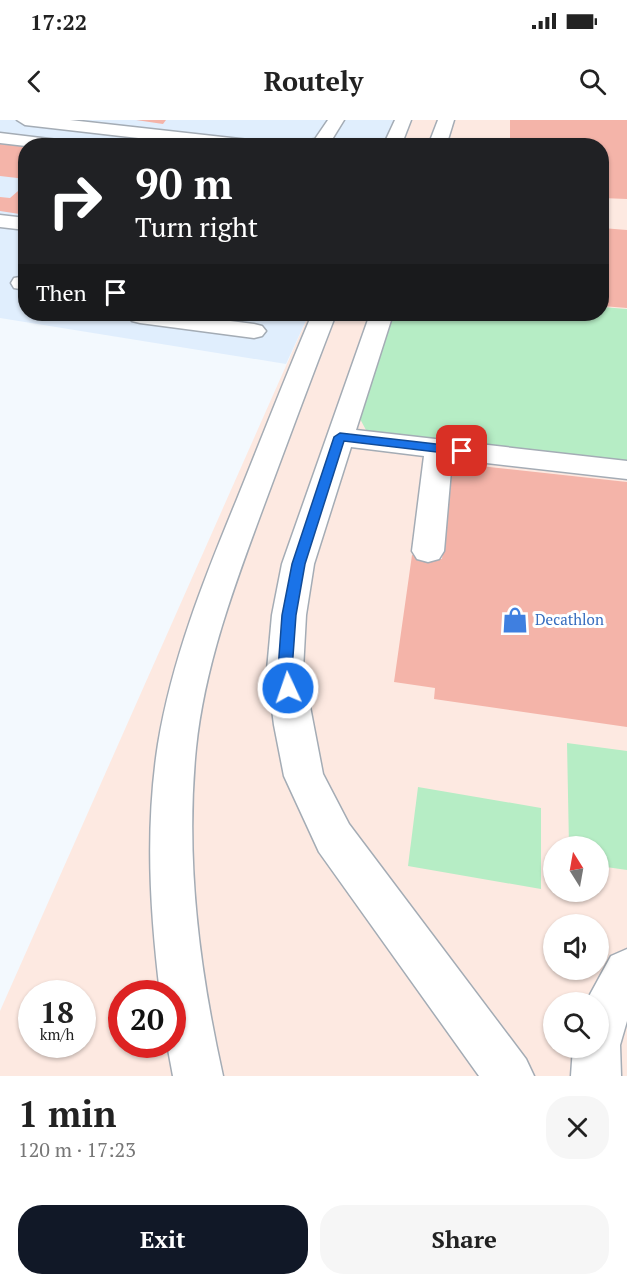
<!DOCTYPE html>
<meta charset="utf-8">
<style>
:root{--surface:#fff;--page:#f6f6f6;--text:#222;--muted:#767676;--accent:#111827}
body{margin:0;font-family:"PT Serif",serif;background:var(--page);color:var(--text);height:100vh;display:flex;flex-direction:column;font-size:22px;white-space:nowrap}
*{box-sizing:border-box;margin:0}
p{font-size:20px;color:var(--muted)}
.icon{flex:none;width:33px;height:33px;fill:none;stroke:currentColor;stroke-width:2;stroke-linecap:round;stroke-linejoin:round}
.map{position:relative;height:956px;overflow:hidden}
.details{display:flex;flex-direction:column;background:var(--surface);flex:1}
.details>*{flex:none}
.banner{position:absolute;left:18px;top:18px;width:591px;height:183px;border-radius:24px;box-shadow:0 2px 4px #0004;background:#202124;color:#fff;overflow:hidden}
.needle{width:39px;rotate:349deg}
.buttons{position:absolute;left:543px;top:716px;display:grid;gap:12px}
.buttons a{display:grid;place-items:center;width:66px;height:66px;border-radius:50%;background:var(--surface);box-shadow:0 2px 4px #0004;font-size:30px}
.speed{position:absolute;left:18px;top:860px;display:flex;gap:12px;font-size:30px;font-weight:700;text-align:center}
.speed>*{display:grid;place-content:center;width:78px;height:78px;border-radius:50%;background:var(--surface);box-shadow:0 2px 4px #0004;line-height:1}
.speed small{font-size:15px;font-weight:400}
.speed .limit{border:9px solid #d22;background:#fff;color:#111}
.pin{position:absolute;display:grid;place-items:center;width:51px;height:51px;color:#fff;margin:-26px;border-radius:12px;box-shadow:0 3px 9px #0006}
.me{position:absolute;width:66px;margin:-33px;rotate:357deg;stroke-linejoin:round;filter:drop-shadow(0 0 4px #0008)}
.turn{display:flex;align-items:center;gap:21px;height:126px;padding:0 18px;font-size:27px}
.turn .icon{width:78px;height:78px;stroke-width:2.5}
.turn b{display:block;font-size:42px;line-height:51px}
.then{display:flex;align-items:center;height:57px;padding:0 18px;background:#0003;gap:12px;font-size:22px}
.round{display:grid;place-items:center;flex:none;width:63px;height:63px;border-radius:24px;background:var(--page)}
.overview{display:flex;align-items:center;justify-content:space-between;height:102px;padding:0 18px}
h1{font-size:36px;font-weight:600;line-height:45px}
.primary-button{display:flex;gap:12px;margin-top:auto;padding:12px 18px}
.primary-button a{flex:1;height:69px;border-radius:24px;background:var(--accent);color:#fff;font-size:24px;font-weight:600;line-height:69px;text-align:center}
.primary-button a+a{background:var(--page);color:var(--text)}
.status{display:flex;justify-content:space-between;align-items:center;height:42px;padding:0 30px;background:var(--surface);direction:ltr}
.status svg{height:16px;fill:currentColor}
header{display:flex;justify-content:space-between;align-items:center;height:78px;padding:0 18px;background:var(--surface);font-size:27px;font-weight:600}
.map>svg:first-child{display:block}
.commercial{fill:#fde9e1;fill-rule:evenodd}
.built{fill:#e0eefd}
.green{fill:#b6edc5}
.building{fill:#f4b4a9}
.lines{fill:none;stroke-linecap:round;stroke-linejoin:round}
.minor-casing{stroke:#a4acb5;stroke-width:3}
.minor{fill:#fff;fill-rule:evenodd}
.route{fill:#1a73e8;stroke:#114b97;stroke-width:1.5}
.labels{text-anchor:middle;stroke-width:6;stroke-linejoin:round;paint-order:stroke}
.shop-label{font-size:15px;fill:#366cbe;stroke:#fff;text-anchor:start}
</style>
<div class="status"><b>17:22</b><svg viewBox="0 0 49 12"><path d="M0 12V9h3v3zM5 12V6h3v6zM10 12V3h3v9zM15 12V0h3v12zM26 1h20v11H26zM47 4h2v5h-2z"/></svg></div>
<header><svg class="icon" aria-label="back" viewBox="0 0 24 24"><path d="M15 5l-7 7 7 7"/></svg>Routely<svg class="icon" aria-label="search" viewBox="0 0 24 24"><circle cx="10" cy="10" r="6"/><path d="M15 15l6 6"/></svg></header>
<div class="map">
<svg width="627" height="956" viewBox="0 0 627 956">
<rect width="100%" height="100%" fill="#f3f9fe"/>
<path class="commercial" d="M394,0H627V956H0V891L309,194H602V26L383,25ZM554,726H598V771H554ZM554,804H598V849H554ZM32,873H82V924H32ZM122,873H172V924H122ZM554,882H598V927H554Z"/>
<path class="built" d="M0,0H394L383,25L26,26V194H309L286,244L0,198Z"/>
<g class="green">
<path d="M602,187L627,189V347L382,319L366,310L359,297L391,194H602Z"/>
<path d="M567,623L627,631V750L599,746L598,726H569Z"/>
<path d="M418,667L541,688V769L408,746Z"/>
</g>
<g class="building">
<path d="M136,0H166L163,4Z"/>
<path d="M510,0H627V79L602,78V26H510Z"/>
<path d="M0,24L26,26V59L0,56Z"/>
<path d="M26,64V95L0,91V77L10,78Z"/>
<path d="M602,108L627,110V188L602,186Z"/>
<path d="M452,343L627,362V607L434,579L435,568L394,562L412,435L442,439Z"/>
</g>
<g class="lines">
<g class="minor-casing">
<g id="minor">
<path d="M17,0H70L259,21L267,26H208L25,5Z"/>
<path d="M328,0H344L328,26H296L298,22L315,19Z"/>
<path d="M395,0H411L401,26H383Z"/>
<path d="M438,0H454L446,26H428Z"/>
<path d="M0,13L58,20L64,21L67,25L26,26L0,23Z"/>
<path d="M0,95L26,98V110L0,107Z"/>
<path d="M26,156V170L14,168L11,163L14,158Z"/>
<path d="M130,194H175L254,204L262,206L266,211L262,216L254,218L140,203L132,201L128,196Z"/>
<path d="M312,194H336C312,256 289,318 266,380C236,461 205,542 196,628C185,739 199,848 223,956H173L167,924H172V873H160C150,791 145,707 158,624C172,539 204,459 237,379C262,317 286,255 312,194Z"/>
<path d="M370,194H393L356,310L627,341V359L452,339L444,431L439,439L428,442L417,439L412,431L424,336L351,327L314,444L306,495L303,550L323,654L349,704L526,939L534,956H479L319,732L284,656L274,605L267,550L272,495L282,444Z"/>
<path d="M627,829V901L620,925L621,956H571L573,927H598V882H587V880L611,836Z"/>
</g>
</g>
<use href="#minor" class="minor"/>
</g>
<path class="route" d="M340,313L462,327L468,331L462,335L344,321L305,444L296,495L292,550L295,568L293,573L288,574L282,573L278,550L282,495L292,444L334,317Z"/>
<defs>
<g id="shop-bare" transform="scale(2.07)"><path d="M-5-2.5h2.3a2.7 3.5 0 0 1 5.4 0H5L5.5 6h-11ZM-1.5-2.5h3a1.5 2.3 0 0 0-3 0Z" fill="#3f7fe0" stroke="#fff" stroke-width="2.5" paint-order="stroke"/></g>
</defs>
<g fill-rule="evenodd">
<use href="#shop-bare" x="515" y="500"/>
</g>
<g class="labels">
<g class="shop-label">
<text x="535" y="505">Decathlon</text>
</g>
</g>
</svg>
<div class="buttons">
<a><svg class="needle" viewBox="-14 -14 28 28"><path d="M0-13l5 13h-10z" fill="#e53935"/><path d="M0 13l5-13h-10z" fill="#767676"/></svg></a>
<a><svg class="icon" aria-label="sound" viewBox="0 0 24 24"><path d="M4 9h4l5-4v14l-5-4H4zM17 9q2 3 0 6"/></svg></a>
<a><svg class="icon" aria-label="search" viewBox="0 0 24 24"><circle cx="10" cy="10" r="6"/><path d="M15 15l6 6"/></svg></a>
</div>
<div class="speed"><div>18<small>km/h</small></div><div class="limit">20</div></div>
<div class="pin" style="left:462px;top:331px;background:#d93025"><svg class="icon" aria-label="arrive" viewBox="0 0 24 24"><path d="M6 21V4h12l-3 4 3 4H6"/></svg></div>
<svg class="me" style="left:288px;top:568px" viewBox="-20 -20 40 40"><circle r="17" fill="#1a73e8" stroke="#fff" stroke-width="3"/><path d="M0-11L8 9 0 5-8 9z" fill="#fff"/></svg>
<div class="banner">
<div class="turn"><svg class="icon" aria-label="right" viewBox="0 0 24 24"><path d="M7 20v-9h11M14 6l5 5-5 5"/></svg><div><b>90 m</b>Turn right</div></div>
<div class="then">Then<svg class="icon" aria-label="arrive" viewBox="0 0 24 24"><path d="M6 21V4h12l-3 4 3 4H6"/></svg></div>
</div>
</div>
<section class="details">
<div class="overview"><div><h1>1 min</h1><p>120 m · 17:23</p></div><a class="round"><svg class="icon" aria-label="close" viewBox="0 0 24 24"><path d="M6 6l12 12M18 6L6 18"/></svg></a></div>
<div class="primary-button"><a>Exit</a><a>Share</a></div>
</section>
